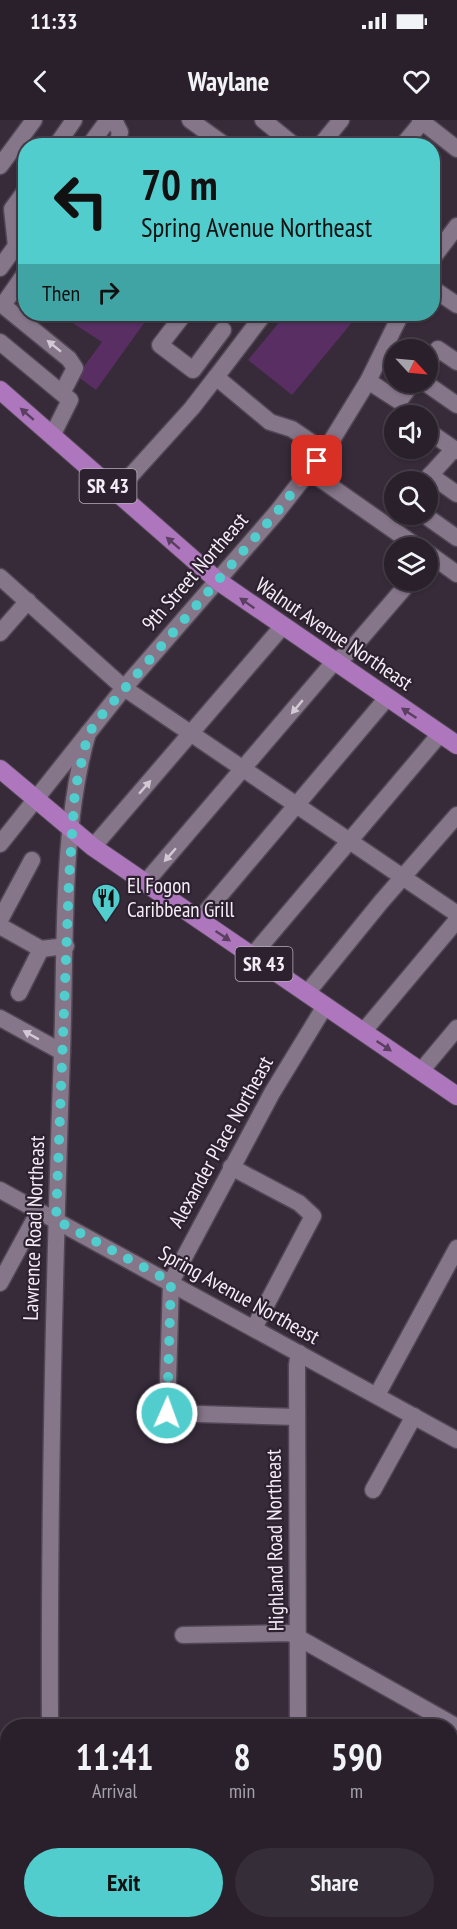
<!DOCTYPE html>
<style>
:root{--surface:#29202c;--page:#352d38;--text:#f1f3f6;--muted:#a5a3a9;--line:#453e48;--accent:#52cdce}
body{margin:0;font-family:"PT Sans Narrow",sans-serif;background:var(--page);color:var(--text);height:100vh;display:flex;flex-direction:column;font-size:22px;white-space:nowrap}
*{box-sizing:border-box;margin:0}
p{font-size:20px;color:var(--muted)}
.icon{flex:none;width:33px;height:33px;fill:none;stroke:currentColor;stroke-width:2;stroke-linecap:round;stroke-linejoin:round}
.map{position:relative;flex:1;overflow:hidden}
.panel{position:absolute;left:0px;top:1599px;width:458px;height:210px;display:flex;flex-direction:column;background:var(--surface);border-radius:24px 24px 0 0;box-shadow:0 2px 4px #0004,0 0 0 2px var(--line)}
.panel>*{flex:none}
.guide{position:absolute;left:18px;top:18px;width:422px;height:183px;border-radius:24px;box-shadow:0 2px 4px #0004,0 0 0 2px var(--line);background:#52cdce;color:#111;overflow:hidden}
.needle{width:39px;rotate:116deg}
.tools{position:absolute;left:384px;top:219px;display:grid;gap:12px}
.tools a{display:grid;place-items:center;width:54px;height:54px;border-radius:50%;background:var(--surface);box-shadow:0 2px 4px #0004,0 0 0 2px var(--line);font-size:30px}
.pin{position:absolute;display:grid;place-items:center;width:51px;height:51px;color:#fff;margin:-26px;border-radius:12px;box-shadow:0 3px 9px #0006}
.me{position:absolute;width:66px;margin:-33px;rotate:2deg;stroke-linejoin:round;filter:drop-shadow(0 0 4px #0008)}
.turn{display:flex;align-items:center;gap:21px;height:126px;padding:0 24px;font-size:27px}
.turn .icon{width:78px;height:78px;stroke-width:2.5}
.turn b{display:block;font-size:42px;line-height:51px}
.then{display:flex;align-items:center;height:57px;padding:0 24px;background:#0003;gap:12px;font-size:22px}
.eta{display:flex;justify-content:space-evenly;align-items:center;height:102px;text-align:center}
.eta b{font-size:36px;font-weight:600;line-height:42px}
.button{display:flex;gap:12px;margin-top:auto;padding:12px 24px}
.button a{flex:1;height:69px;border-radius:36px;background:var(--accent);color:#111;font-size:24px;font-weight:600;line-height:69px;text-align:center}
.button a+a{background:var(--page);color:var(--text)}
.status{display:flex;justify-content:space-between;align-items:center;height:42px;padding:0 30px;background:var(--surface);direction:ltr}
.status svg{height:16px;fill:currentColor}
header{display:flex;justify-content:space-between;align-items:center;height:78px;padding:0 24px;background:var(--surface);font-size:27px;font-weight:600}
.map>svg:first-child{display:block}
.building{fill:#582e63}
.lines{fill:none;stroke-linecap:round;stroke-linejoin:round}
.minor-casing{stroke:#514754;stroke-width:19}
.major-casing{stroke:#514754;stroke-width:20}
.minor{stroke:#857689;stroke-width:16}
.major{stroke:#ae77bd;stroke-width:18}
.oneway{fill:#d3c9d5}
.oneway2{fill:#5a3f61}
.route{stroke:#52cdce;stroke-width:10;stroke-dasharray:0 18}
.labels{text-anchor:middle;stroke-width:4.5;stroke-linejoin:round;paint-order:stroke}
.shield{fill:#2d2130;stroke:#b8afbb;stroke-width:1.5}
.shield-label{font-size:20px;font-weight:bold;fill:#f4ecf6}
.street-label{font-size:21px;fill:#f4ecf6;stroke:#2d2130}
.poi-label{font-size:21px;fill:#f4ecf6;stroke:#2d2130;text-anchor:start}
</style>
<div class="status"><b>11:33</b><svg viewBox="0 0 49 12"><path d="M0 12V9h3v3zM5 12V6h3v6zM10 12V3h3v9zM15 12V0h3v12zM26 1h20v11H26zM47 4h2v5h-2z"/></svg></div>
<header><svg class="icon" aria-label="back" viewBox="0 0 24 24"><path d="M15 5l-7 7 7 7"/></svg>Waylane<svg class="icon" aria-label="heart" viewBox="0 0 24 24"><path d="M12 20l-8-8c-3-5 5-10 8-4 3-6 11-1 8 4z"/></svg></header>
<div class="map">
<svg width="457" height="1809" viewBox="0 0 457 1809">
<rect width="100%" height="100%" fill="#372b3a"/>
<g class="building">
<path d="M59,194H139L147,199L96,270L77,256L102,222Z"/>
<path d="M286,194H359L292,275L248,240Z"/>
</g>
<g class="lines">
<g class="minor-casing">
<g id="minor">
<path d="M114,0L120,12L117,26"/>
<path d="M190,0L226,26"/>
<path d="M263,0L295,26"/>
<path d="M420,0L457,29"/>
<path d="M56,26L74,0"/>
<path d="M89,26L108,0"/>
<path d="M320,26L341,0"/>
<path d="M402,26L422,2"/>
<path d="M0,46L34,0"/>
<path d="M16,126L12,89L26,70"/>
<path d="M432,139L457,106"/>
<path d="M0,148L21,119"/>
<path d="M432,168L457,185"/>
<path d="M0,183L69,239L75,248L62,273"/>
<path d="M3,185L26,152"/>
<path d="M184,194L160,225L193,250L223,210"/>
<path d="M0,222L70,280L52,316"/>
<path d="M428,243L438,229L457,242"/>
<path d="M216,257L264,194"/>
<path d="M368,261L399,281L413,262"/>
<path d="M424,262L457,285"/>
<path d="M428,311L457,331"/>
<path d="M309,351L419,428"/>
<path d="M430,355L457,374"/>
<path d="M424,362L454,329"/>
<path d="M116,372L192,288L216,257L270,302L292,309L324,331"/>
<path d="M423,394L457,418"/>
<path d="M428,433L457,454"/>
<path d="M0,457L124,568L457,794"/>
<path d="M0,513L28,481"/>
<path d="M0,724L124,568L277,392L327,328L368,261L401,194"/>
<path d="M93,727L282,507"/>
<path d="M145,763L334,542L349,532L411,460"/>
<path d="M0,800L32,740"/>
<path d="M199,800L387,578"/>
<path d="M0,806L41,829L66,826"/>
<path d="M252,836L440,614"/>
<path d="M19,873L41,829"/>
<path d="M307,873L381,782L457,695"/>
<path d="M0,898L62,932"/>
<path d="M363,912L457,800"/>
<path d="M421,951L457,908"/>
<path d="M231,1047L299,1083L313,1096L254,1208"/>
<path d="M0,1070L457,1320"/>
<path d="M0,1163L39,1091"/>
<path d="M377,1275L457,1128"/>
<path d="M297,1297L167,1293L171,1162L272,973L325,886"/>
<path d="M373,1370L414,1296"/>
<path d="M183,1515L290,1513L457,1607"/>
<path d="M50,1606C49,1381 54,1157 62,932C66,832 60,708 88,613"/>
<path d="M298,1606L297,1245L299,1233"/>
<path d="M0,1703L8,1707"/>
<path d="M450,1730L457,1717"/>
<path d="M182,1802L196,1809"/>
<path d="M301,1808L310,1809"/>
<path d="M46,1809V1802"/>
<path d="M123,1809V1802"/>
<path d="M408,1809L412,1802"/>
</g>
</g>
<g class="major-casing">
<g id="major">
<path d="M0,270L218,461L457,625"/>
<path d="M0,649L93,727L457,976"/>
</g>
</g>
<use href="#minor" class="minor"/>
<use href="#major" class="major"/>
</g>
<defs><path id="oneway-solid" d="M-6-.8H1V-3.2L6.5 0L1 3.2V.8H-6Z" transform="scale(1.5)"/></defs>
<g class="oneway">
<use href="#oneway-solid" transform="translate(54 226) rotate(-141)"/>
<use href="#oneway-solid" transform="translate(297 587) rotate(130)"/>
<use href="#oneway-solid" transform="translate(145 667) rotate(-49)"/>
<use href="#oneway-solid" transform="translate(170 735) rotate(131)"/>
<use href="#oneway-solid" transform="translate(31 915) rotate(-151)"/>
</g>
<g class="oneway2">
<use href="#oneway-solid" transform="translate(27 294) rotate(-139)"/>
<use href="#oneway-solid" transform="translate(173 423) rotate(-139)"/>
<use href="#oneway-solid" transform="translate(247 483) rotate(-145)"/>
<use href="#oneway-solid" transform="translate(409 593) rotate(-146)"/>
<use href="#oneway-solid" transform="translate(223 816) rotate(34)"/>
<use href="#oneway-solid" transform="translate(384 926) rotate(34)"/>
</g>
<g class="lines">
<path class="route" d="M167,1293L171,1162L56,1100L69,759L75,670L88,614L101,596L277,392L317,341"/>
</g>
<defs>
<g id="restaurant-pin" transform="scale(1.5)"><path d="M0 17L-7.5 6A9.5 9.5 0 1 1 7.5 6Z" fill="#52cdce" stroke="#2d2130"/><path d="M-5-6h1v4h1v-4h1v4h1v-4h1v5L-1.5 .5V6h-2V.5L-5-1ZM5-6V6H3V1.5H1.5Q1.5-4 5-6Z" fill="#111"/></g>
</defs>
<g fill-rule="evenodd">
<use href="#restaurant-pin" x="106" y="778"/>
</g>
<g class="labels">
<g class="shield">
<rect x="79.5" y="349" width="57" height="34" rx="4.5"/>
<rect x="235.5" y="827" width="57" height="34" rx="4.5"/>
</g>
<g class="shield-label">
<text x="108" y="373">SR 43</text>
<text x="264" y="851">SR 43</text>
</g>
<g class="street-label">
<text transform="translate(195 452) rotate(-49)" y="7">9th Street Northeast</text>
<text transform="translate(334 514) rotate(34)" y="7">Walnut Avenue Northeast</text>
<text transform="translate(221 1022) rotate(-61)" y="7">Alexander Place Northeast</text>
<text transform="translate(34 1108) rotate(-88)" y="7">Lawrence Road Northeast</text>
<text transform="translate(239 1175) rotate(29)" y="7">Spring Avenue Northeast</text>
<text transform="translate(275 1420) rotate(-91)" y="7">Highland Road Northeast</text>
</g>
<g class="poi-label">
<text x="127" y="773">El Fogon<tspan x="127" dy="24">Caribbean Grill</tspan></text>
</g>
</g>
</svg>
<div class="tools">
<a><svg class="needle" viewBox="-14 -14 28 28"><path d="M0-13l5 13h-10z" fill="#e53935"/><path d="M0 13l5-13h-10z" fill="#a5a3a9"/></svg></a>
<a><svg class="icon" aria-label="sound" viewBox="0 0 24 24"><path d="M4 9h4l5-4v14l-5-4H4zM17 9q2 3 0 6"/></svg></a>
<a><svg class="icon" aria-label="search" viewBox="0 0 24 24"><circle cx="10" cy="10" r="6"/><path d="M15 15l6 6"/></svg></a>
<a><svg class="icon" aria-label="layers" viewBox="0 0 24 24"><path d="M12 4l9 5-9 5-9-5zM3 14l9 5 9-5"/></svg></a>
</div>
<div class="pin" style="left:317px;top:341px;background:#d93025"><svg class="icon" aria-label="arrive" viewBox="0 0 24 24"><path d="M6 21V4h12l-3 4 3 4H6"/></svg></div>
<svg class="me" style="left:167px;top:1293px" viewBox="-20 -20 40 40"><circle r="17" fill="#52cdce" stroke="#fff" stroke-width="3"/><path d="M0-11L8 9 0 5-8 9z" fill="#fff"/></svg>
<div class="guide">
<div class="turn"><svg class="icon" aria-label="left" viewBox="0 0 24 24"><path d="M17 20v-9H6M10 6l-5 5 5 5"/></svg><div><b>70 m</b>Spring Avenue Northeast</div></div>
<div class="then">Then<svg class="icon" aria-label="right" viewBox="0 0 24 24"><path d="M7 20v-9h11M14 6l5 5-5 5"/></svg></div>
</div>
<section class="panel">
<div class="eta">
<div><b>11:41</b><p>Arrival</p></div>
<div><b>8</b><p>min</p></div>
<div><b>590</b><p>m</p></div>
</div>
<div class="button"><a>Exit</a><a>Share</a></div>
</section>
</div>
